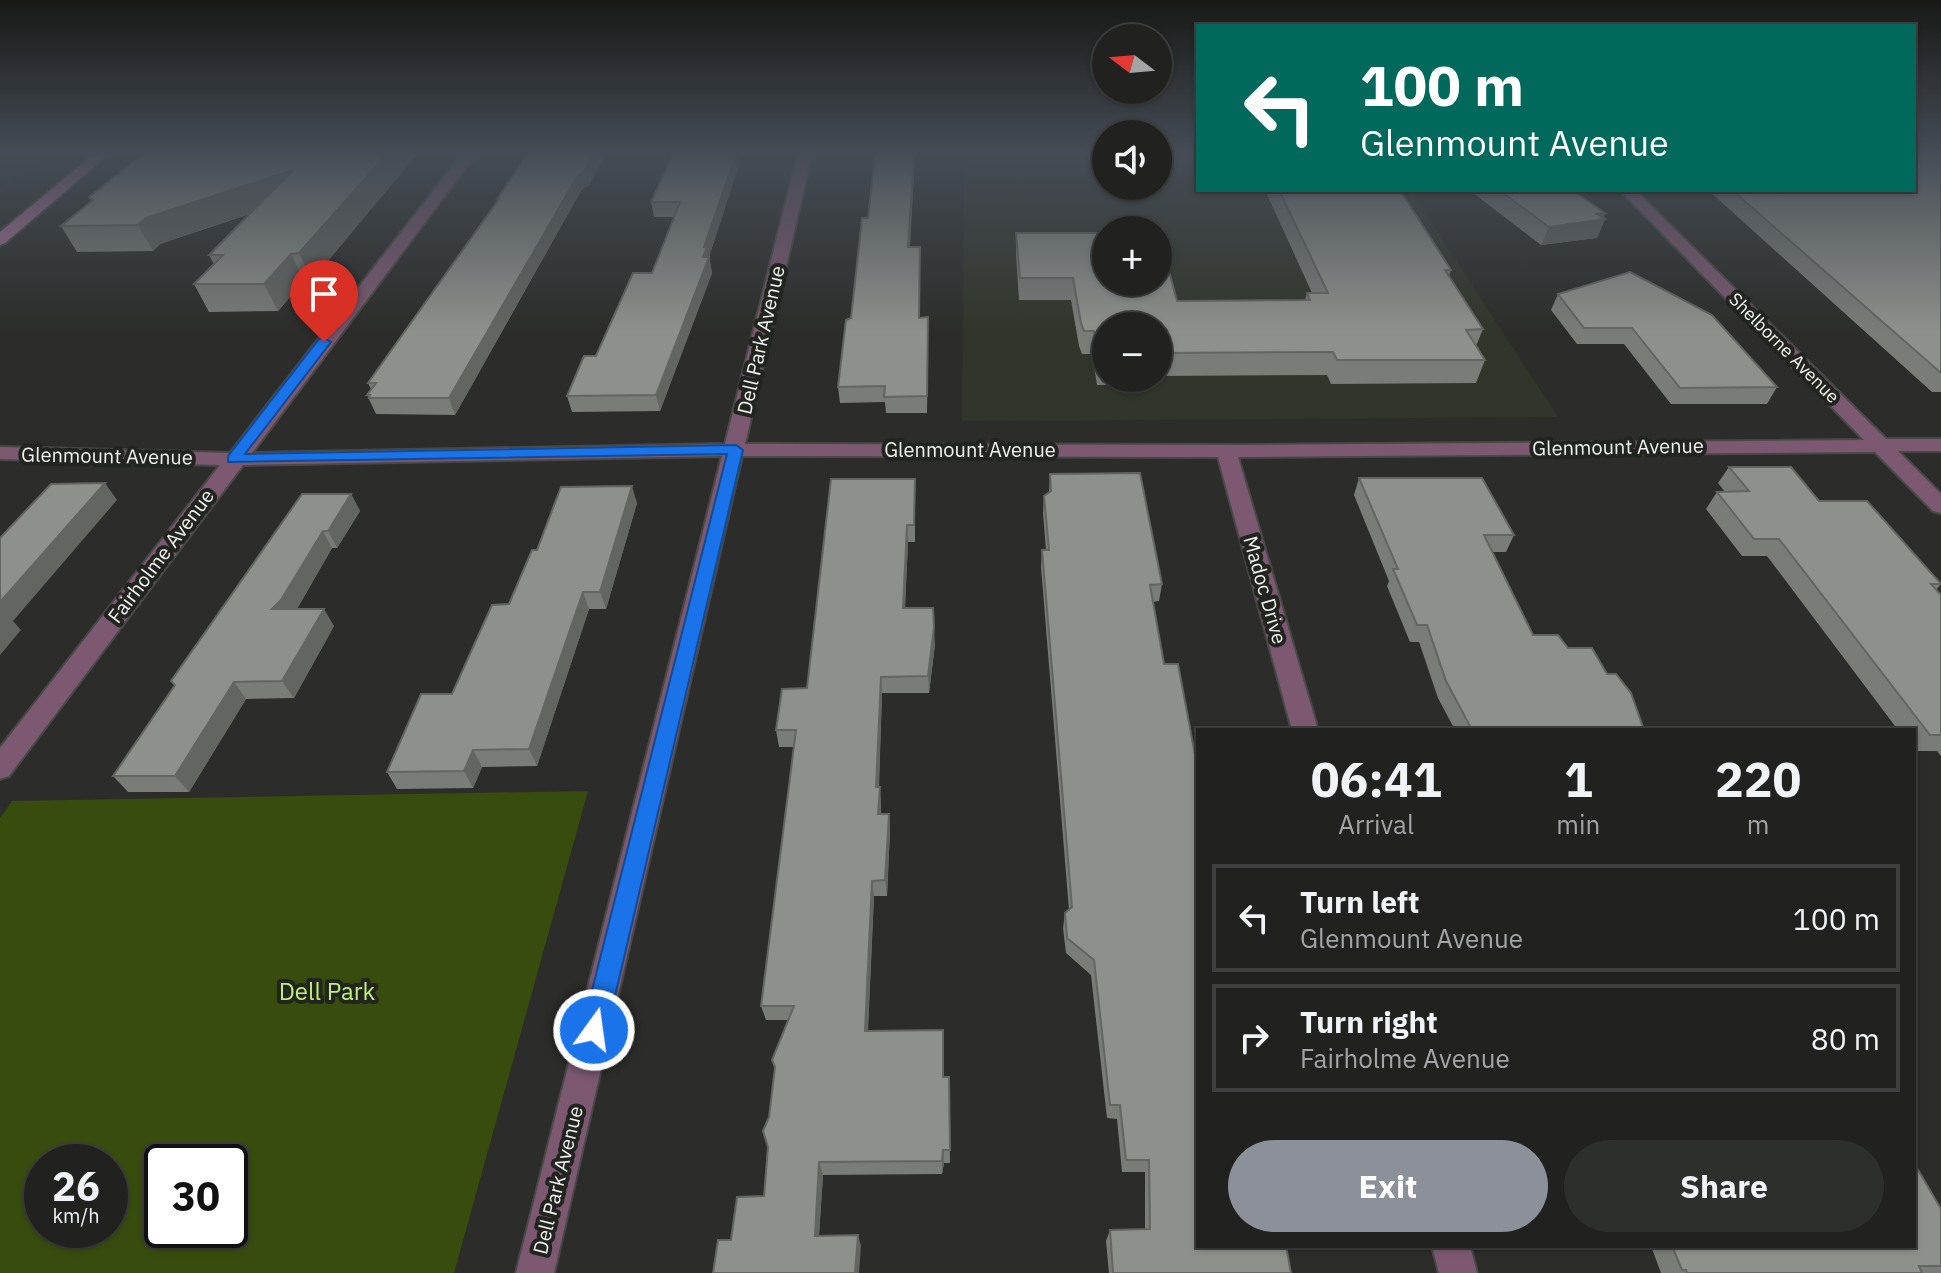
<!DOCTYPE html>
<meta charset="utf-8">
<style>
:root{--surface:#212220;--page:#2d2f2d;--text:#f1f3f6;--muted:#a2a4a5;--line:#3e3f3e;--accent:#8c9099}
body{margin:0;font-family:"IBM Plex Sans",sans-serif;background:var(--page);color:var(--text);height:100vh;display:flex;flex-direction:column;font-size:30px;white-space:nowrap}
*{box-sizing:border-box;margin:0}
p{font-size:26px;color:var(--muted)}
.icon{flex:none;width:44px;height:44px;fill:none;stroke:currentColor;stroke-width:2;stroke-linecap:round;stroke-linejoin:round}
.map{position:relative;flex:1;overflow:hidden}
.sheet{position:absolute;left:1196px;top:728px;width:720px;height:520px;display:flex;flex-direction:column;background:var(--surface);border-radius:0px;box-shadow:0 2px 6px #0004,0 0 0 2px var(--line)}
.sheet>*{flex:none}
.guide{position:absolute;left:1196px;top:24px;width:720px;height:168px;border-radius:0px;box-shadow:0 2px 6px #0004,0 0 0 2px var(--line);background:#00695c;color:#fff;overflow:hidden}
.needle{width:52px;rotate:286deg}
.tools{position:absolute;left:1092px;top:24px;display:grid;gap:16px}
.tools a{display:grid;place-items:center;width:80px;height:80px;border-radius:50%;background:var(--surface);box-shadow:0 2px 6px #0004,0 0 0 2px var(--line);font-size:40px}
.speed{position:absolute;left:24px;top:1144px;display:flex;gap:16px;font-size:40px;font-weight:700;text-align:center}
.speed>*{display:grid;place-content:center;width:104px;height:104px;border-radius:50%;background:var(--surface);box-shadow:0 2px 6px #0004,0 0 0 2px var(--line);line-height:1}
.speed small{font-size:20px;font-weight:400}
.speed .limit{border:4px solid #111;border-radius:12px;background:#fff;color:#111}
.pin{position:absolute;display:grid;place-items:center;width:68px;height:68px;color:#fff;margin:-82px -34px;border-radius:50% 50% 50% 0;rotate:-45deg;box-shadow:0 0 8px #0007}
.pin .icon{rotate:45deg}
.me{position:absolute;width:88px;margin:-44px;rotate:14deg;stroke-linejoin:round;filter:drop-shadow(0 0 6px #0008)}
.turn{display:flex;align-items:center;gap:28px;height:168px;padding:0 32px;font-size:36px}
.turn .icon{width:104px;height:104px;stroke-width:2.5}
.turn b{display:block;font-size:56px;line-height:68px}
.eta{display:flex;justify-content:space-evenly;align-items:center;height:136px;text-align:center}
.eta b{font-size:48px;font-weight:700;line-height:56px}
.action{display:flex;gap:16px;margin-top:auto;padding:16px 32px}
.action a{flex:1;height:92px;border-radius:48px;background:var(--accent);color:#fff;font-size:32px;font-weight:700;line-height:92px;text-align:center}
.action a+a{background:var(--page);color:var(--text)}
ul{padding:0;list-style:none}
li{display:flex;align-items:center;gap:24px;height:108px;margin:0 16px 12px;padding:0 16px;border:4px solid var(--line);border-radius:0px}
li div{flex:1}
li b{display:block;font-size:30px}
li em{font-style:normal}
.map>svg:first-child{display:block}
.built{fill:#31352b;fill-rule:evenodd}
.green{fill:#384c0e;fill-rule:evenodd}
.lines{fill:none;stroke-linecap:round;stroke-linejoin:round}
.street-casing{stroke:#484946;stroke-width:4}
.secondary-casing{stroke:#484946;stroke-width:4}
.street{fill:#7c5971;fill-rule:evenodd}
.secondary{fill:#a87197;fill-rule:evenodd}
.wall{fill:#7a7c78}
.shaded-wall{fill:#636561}
.building{fill:#8e908b;stroke:#636561;stroke-width:2}
.route{fill:#1a73e8;stroke:#114b97;stroke-width:2}
.labels{text-anchor:middle;stroke-width:8;stroke-linejoin:round;paint-order:stroke}
.far-street-label{font-size:18px;fill:#f1f2ef;stroke:#222420}
.street-label{font-size:20px;fill:#f1f2ef;stroke:#222420}
.near-park-label{font-size:24px;fill:#c0ed75;stroke:#222420}
</style>
<div class="map">
<svg width="1941" height="1273" viewBox="0 0 1941 1273">
<rect width="100%" height="100%" fill="#2c2d2a"/>
<g class="built">
<path d="M0,154H49L0,192Z"/>
<path d="M1158,156H1198V190H1410L1558,417L962,421L964,157H1106V186H1158ZM1106,230H1158V282H1106ZM1106,326H1158V378H1106Z"/>
</g>
<path class="green" d="M588,791L454,1273H0V818L12,801ZM42,1162H110V1230H42ZM162,1162H230V1230H162Z"/>
<g class="lines">
<g class="street-casing">
<g id="street">
<path d="M462,154H476L252,453L725,444L798,154H812L745,444L1246,445L1864,440L1620,190H1635L1886,439H1941V451H1898L1941,494V513L1933,511L1875,452L1238,457L1318,730H1292L1218,457L742,456L554,1273H516L722,456L243,465L9,776L0,779V748L220,465L0,459V447L230,453Z"/>
<path d="M1432,1246H1470L1477,1273H1439Z"/>
</g>
</g>
<g class="secondary-casing">
<path id="secondary" d="M94,154H109L5,243L0,245V232Z"/>
</g>
<use href="#street" class="street"/>
<use href="#secondary" class="secondary"/>
</g>
<g class="wall">
<path d="M143,154H417L312,280L304,281L278,311L209,312L194,284L214,264L209,255L250,214L160,244L153,251L77,252L61,226L91,201L89,197Z"/>
<path d="M527,154H606L589,185L582,189L455,415L376,414L367,395L371,389L368,383L497,201V199Z"/>
<path d="M915,154L910,247H920L919,318L928,333L927,413H886L885,402L840,403L838,387L851,318L868,218Z"/>
<path d="M1941,154V392H1932L1708,190H1914Z"/>
<path d="M739,164L709,257L712,273L660,411L572,412L567,396L652,273L674,217H654L651,202Z"/>
<path d="M1265,190H1400L1451,270L1449,276L1483,329L1476,346L1485,360L1476,383L1331,384L1327,375L1158,376V326H1106V378H1144V385H1097L1092,354H1082L1079,346L1071,300H1019L1016,255V233L1177,301L1305,300L1307,293H1312Z"/>
<path d="M1469,190H1572L1605,213L1603,218L1605,219L1597,238L1541,245Z"/>
<path d="M1558,294L1777,387L1767,404H1671L1624,344H1577L1551,310Z"/>
<path d="M1729,467L1819,501L1941,584L1936,590L1941,595V756L1937,751H1914V730H1898L1767,556H1742L1706,509L1717,492H1725L1718,483Z"/>
<path d="M1050,474L1162,584L1159,601L1153,602L1198,1246L1291,1273H1109L1106,1241L1110,1230L1145,1229V1172H1122L1117,1119L1107,1118L1091,975L1066,953L1063,928L1065,913L1069,910L1041,567L1042,550H1046L1043,513L1044,496L1049,493Z"/>
<path d="M1359,478L1514,535L1506,552H1492L1533,635L1568,648L1607,674L1644,730H1455L1438,698L1419,642H1410L1387,586L1389,581L1354,495Z"/>
<path d="M915,479V542H908L905,608L935,644L929,693H882L879,787L881,803V814H889L890,830L887,896H874L868,1031L944,1077H949L950,1163H944L942,1174L823,1175L819,1236L861,1246L731,1240L764,1196L769,1117L775,1069L772,1060L788,1020H766L761,1006L794,747H779L776,730L807,688Z"/>
<path d="M351,494L360,511L337,548H332L297,609L334,626L294,698L246,699L189,792H128L113,776Z"/>
<path d="M637,503L606,609H589L537,766L482,767L473,788L397,789L387,772L452,694L509,604L537,550Z"/>
<path d="M1941,1209V1273H1661L1651,1246H1914Z"/>
</g>
<g class="shaded-wall">
<path d="M387,154H417L312,280L299,253Z"/>
<path d="M594,154H606L589,185L582,189L455,415L449,398L578,175Z"/>
<path d="M736,154H737L739,164L709,257L712,273L660,411L656,395L703,257L704,247Z"/>
<path d="M914,154H915L909,262L908,247Z"/>
<path d="M293,170L304,195L160,244L153,251L138,225L146,218Z"/>
<path d="M1605,213L1602,220L1605,219L1597,238L1541,245L1549,227Z"/>
<path d="M291,254L304,281L278,311L264,284Z"/>
<path d="M105,483L117,500L13,621L21,630L0,655V602Z"/>
<path d="M632,486L637,503L606,609L600,592Z"/>
<path d="M351,494L360,511L337,548L328,531Z"/>
<path d="M907,525L908,542L904,625L903,608Z"/>
<path d="M323,531L332,548L292,617L272,609Z"/>
<path d="M583,592L589,609L537,766L529,749Z"/>
<path d="M324,609L334,626L294,698L282,681Z"/>
<path d="M934,627L935,644L929,693L928,676Z"/>
<path d="M881,677L882,693L878,804L876,787Z"/>
<path d="M234,682L246,699L189,792L175,776Z"/>
<path d="M473,750L482,767L473,788L464,771Z"/>
<path d="M880,787L881,803L880,830L878,814Z"/>
<path d="M889,814L890,830L887,896L885,880Z"/>
<path d="M872,881L874,896L867,1045L865,1031Z"/>
<path d="M943,1150L944,1163L942,1174V1161Z"/>
<path d="M819,1162L823,1175L818,1247L815,1236Z"/>
<path d="M858,1235L861,1246L859,1273H855Z"/>
</g>
<g class="building">
<path d="M143,154H387L299,253L291,254L264,284H194L223,255H209L293,170L146,218L138,225L61,226L93,200L89,197Z"/>
<path d="M527,154H594L585,170L578,175L449,398H369L370,395H367L376,383H368L499,199H497Z"/>
<path d="M673,154H736L704,247H707L703,257H709L656,395L567,396L584,356H596L633,273H652L680,202H651Z"/>
<path d="M875,154H914L908,247H920L919,318L928,317L927,396L884,397L885,386L838,387L846,320L851,318L862,218H868Z"/>
<path d="M1914,154H1941V373L1732,190H1914Z"/>
<path d="M1279,190H1400L1451,270H1445L1483,329L1466,330L1485,360H1337L1333,352L1158,353V326H1106V362H1100L1094,331H1084L1081,323L1073,278H1020L1016,233H1106V282H1158L1159,233L1177,301L1310,300L1307,293H1328Z"/>
<path d="M1499,190H1572L1605,213L1597,214L1605,219L1549,227Z"/>
<path d="M1630,272L1712,315L1777,387L1680,388L1632,328H1584L1558,294Z"/>
<path d="M1729,467H1791L1819,501H1867L1941,584H1931L1941,595V735H1930L1779,539H1754L1717,492L1749,491Z"/>
<path d="M1140,473L1162,584L1150,585L1164,664H1178L1198,771V1246H1286L1291,1273H1113L1110,1230L1150,1229L1149,1160H1126L1120,1105H1110L1094,960L1067,938L1065,913L1072,907L1042,550H1049L1044,496L1051,491L1050,474Z"/>
<path d="M1359,478H1482L1514,535H1484L1533,635H1558L1568,648H1592L1607,674H1616L1631,693L1644,730H1472L1446,681L1427,625H1417L1393,569H1398Z"/>
<path d="M831,479H915L914,525H907L903,608H933L934,627L928,676L881,677L876,787H880L878,814H889L885,880L872,881L865,1031L943,1030V1077H949L950,1150H943L942,1161L819,1162L815,1236L858,1235L855,1273H713L718,1240H731L737,1197L764,1196L768,1147L763,1131L769,1117L775,1067L772,1060L794,1006H761L796,730H776L782,689L807,688Z"/>
<path d="M105,483L0,602V538L51,484Z"/>
<path d="M632,486L600,592H583L529,749L473,750L464,771L387,772L421,694H452L492,605L509,604L532,550H537L561,487Z"/>
<path d="M302,494H351L328,531H323L281,600L272,609H324L282,681L234,682L175,776H113L175,685L171,681Z"/>
<path d="M1914,1168H1917L1941,1209V1266H1919L1922,1273H1687L1686,1270H1682L1672,1246H1914Z"/>
</g>
<linearGradient id="sky" x2="0" y2="1"><stop stop-color="#181917"/><stop offset="0.46" stop-color="#454c55"/><stop offset="1" stop-color="#454c55" stop-opacity="0"/></linearGradient>
<rect width="1941" height="332" fill="url(#sky)"/>
<path class="route" d="M324,338L331,342L245,454L736,445L743,450L607,1030L603,1038L594,1042L586,1038L582,1030L727,454L228,462V456L319,339Z"/>
<g class="labels">
<g class="far-street-label">
<text transform="translate(1784 348) rotate(45)" y="6">Shelborne Avenue</text>
</g>
<g class="street-label">
<text transform="translate(761 340) rotate(-77)" y="7">Dell Park Avenue</text>
<text transform="translate(1618 447) rotate(-1)" y="7">Glenmount Avenue</text>
<text x="970" y="457">Glenmount Avenue</text>
<text transform="translate(107 456) rotate(1)" y="7">Glenmount Avenue</text>
<text transform="translate(161 556) rotate(-53)" y="7">Fairholme Avenue</text>
<text transform="translate(1265 590) rotate(74)" y="7">Madoc Drive</text>
<text transform="translate(558 1180) rotate(-76)" y="7">Dell Park Avenue</text>
</g>
<g class="near-park-label">
<text x="327" y="1000">Dell Park</text>
</g>
</g>
</svg>
<div class="tools">
<a><svg class="needle" viewBox="-14 -14 28 28"><path d="M0-13l5 13h-10z" fill="#e53935"/><path d="M0 13l5-13h-10z" fill="#a2a4a5"/></svg></a>
<a><svg class="icon" aria-label="sound" viewBox="0 0 24 24"><path d="M4 9h4l5-4v14l-5-4H4zM17 9q2 3 0 6"/></svg></a>
<a>+</a>
<a>−</a>
</div>
<div class="speed"><div>26<small>km/h</small></div><div class="limit">30</div></div>
<div class="pin" style="left:324px;top:342px;background:#d93025"><svg class="icon" aria-label="arrive" viewBox="0 0 24 24"><path d="M6 21V4h12l-3 4 3 4H6"/></svg></div>
<svg class="me" style="left:594px;top:1030px" viewBox="-20 -20 40 40"><circle r="17" fill="#1a73e8" stroke="#fff" stroke-width="3"/><path d="M0-11L8 9 0 5-8 9z" fill="#fff"/></svg>
<div class="guide">
<div class="turn"><svg class="icon" aria-label="left" viewBox="0 0 24 24"><path d="M17 20v-9H6M10 6l-5 5 5 5"/></svg><div><b>100 m</b>Glenmount Avenue</div></div>
</div>
<section class="sheet">
<div class="eta">
<div><b>06:41</b><p>Arrival</p></div>
<div><b>1</b><p>min</p></div>
<div><b>220</b><p>m</p></div>
</div>
<ul>
<li><svg class="icon" aria-label="left" viewBox="0 0 24 24"><path d="M17 20v-9H6M10 6l-5 5 5 5"/></svg><div><b>Turn left</b><p>Glenmount Avenue</p></div><em>100 m</em></li>
<li><svg class="icon" aria-label="right" viewBox="0 0 24 24"><path d="M7 20v-9h11M14 6l5 5-5 5"/></svg><div><b>Turn right</b><p>Fairholme Avenue</p></div><em>80 m</em></li>
</ul>
<div class="action"><a>Exit</a><a>Share</a></div>
</section>
</div>
